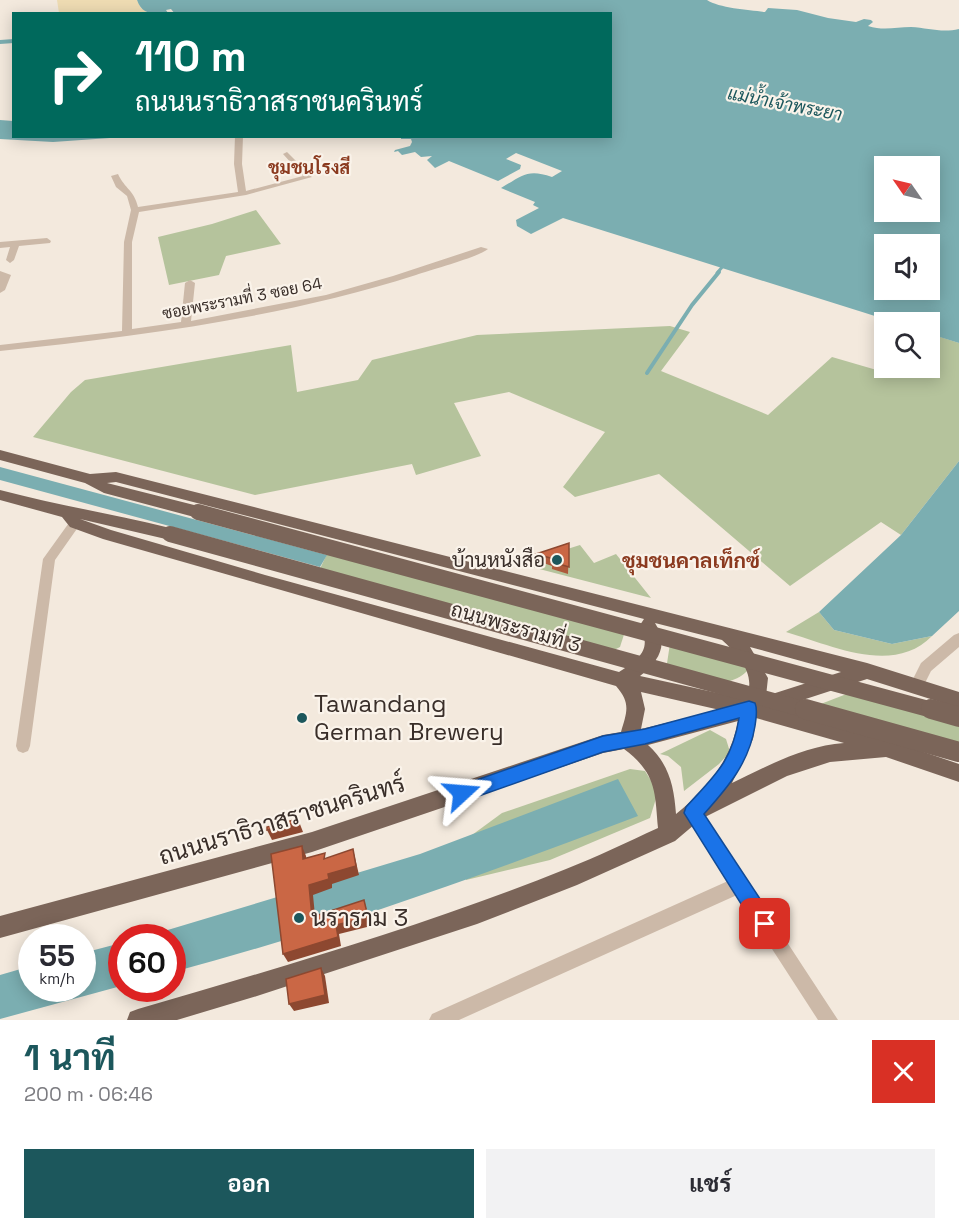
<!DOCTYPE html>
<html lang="th">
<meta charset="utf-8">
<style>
:root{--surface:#fff;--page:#f2f2f3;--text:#2b2b33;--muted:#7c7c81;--accent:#1c575c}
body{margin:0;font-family:"Space Grotesk",Sarabun,sans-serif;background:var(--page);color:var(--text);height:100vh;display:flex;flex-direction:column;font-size:22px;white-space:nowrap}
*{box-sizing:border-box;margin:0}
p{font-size:20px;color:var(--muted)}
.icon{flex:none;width:33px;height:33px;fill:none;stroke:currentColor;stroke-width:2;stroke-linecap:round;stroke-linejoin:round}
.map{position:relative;height:1020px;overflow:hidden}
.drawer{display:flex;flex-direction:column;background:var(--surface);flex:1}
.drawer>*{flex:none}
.top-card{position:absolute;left:12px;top:12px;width:600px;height:126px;border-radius:0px;box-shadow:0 3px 15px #0003;background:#00695c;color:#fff;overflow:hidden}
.needle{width:39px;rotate:304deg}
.tools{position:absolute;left:874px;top:156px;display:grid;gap:12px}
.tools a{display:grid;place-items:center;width:66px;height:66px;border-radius:0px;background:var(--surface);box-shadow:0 3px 15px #0003;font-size:30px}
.speed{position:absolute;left:18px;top:924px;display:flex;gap:12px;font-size:30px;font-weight:700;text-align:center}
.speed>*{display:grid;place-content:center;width:78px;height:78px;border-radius:50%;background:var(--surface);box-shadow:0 3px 15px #0003;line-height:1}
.speed small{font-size:15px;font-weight:400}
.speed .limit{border:9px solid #d22;background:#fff;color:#111}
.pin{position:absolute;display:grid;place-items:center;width:51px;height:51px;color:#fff;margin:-26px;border-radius:12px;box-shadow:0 3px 9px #0006}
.me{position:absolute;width:66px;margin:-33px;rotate:71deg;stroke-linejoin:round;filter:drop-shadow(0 0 4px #0008)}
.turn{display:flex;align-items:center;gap:21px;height:126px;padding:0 24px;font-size:27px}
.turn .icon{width:78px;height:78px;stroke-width:2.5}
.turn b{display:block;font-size:42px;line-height:51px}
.round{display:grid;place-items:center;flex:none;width:63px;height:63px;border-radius:0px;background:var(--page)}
.headline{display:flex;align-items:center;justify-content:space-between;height:102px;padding:0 24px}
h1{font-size:36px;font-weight:700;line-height:45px;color:var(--accent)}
.primary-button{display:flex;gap:12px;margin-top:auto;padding:12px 24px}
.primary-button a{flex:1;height:69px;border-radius:0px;background:var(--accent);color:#fff;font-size:24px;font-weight:700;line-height:69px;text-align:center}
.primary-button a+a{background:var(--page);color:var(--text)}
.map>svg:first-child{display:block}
.green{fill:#b5c39c}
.sand{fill:#efdcb3}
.water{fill:#7baeb1;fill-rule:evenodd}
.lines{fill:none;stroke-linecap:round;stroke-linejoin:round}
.stream-far1{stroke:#7baeb1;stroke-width:3}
.stream{stroke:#7baeb1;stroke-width:4}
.canal{fill:#7baeb1;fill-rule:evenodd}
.street{fill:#ccb9a8;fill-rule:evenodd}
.primary{fill:#7b6559;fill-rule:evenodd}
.primary-bridge-far1{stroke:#7b6559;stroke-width:16}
.primary-bridge{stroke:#7b6559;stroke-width:20}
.wall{fill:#ae593b}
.shaded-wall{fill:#8d4830}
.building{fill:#ca6745;stroke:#8d4830;stroke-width:1.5}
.route{fill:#1a73e8;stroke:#114b97;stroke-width:1.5}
.poi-dot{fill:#1c575c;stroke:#faf3ea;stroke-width:2}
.labels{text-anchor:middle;stroke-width:4.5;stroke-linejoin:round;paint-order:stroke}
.far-street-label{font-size:16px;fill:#392e29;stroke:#faf3ea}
.far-water-label{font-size:18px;font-style:italic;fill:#1c575c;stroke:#faf3ea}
.far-neighbourhood-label{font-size:18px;font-weight:bold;fill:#8b3a1f;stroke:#faf3ea}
.poi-label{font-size:20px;fill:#392e29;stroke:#faf3ea;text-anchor:end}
.street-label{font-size:20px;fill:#392e29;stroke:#faf3ea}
.neighbourhood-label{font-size:21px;font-weight:bold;fill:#8b3a1f;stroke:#faf3ea}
.near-poi-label{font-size:24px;fill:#392e29;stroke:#faf3ea;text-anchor:start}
.near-street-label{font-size:24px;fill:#392e29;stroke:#faf3ea}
</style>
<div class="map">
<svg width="959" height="1020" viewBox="0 0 959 1020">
<rect width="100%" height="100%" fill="#f3e9dd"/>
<g class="green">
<path d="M256,210L281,244L226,256L219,275L169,285L158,237L212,224Z"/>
<path d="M670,326L690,332L661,371L768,415L832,357L904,378L911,368H930V341L934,335L959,343V461L901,535L881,522L790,586L659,474L575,497L563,487L605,432L509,392L454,403L481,456L416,475L412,464L255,495L33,437L71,392L85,380L291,345L297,392L358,380L372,360L477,335Z"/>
<path d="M331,545L627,625L620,647L608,653L319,571Z"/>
<path d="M580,545L594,563L616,554L651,598L520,564Z"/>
<path d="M819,612L834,630L892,644L932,636C893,676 831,645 786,632Z"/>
<path d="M671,637L757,658C734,697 703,679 666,670Z"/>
<path d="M862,688L959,712V759L813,707Z"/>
<path d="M710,730L726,739L730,752L719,764L684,791L681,767L668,756L660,754Z"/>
<path d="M630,769L645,771L658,792L650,818L550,860L466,880L472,835L502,813Z"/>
</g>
<path class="sand" d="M57,0H137L141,8L148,13H59Z"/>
<g class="water">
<path d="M137,0H707C719,8 749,10 765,12L768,8L797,10L828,18L856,22L864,19L871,20L873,22L868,26C884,31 896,27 911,27C928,28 942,33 959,29V343L930,334V322H894L563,218L531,234L517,226L516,220L539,208L533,205L535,202L501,188C522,176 527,168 552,177L562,171L516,153L506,159L521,165L520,169L498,181L449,161L435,168L427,160L432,156L421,157L415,152L402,155L398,151L394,152L395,150L410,146L412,142L411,139H401V137L610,136V14H175L171,9L166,10L168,13C153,14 142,15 137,0ZM930,166V212H885V166ZM930,244V290H885V244Z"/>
<path d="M0,120L13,121L14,136L124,137L53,142L0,139Z"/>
<path d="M959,461V611L932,636L892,644L834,630L819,612L901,535Z"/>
<path d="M0,467L327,555L320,567L0,480Z"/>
<path d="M618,779L638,816C485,874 331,930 173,972L172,938H141L420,854Z"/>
<path d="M121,943V986L0,1019V975L31,966L32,988H82L83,953Z"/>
</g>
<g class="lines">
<path class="stream-far1" d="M717,273L724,265"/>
<path class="stream" d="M647,373L692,305L719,272"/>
<path class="canal" d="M14,39V43L0,44V40Z"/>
<g class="street">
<path d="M235,136H243L242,164L246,191L303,176L283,154L287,152L312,177L246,195L139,212L132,242V329L181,322L185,283L190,280L195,283L191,321L326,295L393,276L481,247L488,249C476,258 433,269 416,275C281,318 141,336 0,351V345L122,331L124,242L131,210L127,196L116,187L111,176L118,174C125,189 134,190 138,207L238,192L234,164Z"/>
<path d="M47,238L51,241L50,243L19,246L14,260L10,263L6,260L10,247L0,248V242Z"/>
<path d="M0,271L11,275L5,290L0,293Z"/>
<path d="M75,518L79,520L81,523L55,560L30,746L28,751L23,753L18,751L16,746L43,559L71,520Z"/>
<path d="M959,633V647L931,671L921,691L916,693L911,691L909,687L921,663L954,635Z"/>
<path d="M693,805L699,808L838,1020H818L737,895L459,1020H429L432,1014L728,881L687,818L685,813L687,808Z"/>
</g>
<path class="primary" d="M0,450L90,474L116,472L867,663L959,692V708L867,679L778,708L865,732L959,764V782L886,757L830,762L787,776L701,819L675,841L577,885L477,924L257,996L177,1020H127L130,1012L138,1009C282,967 427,925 566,869C597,857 627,842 658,828C655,791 656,773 624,749L603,753L312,852L0,938V916L312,832L603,735L621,732C627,712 631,703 616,686L103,539L70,527L62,517L0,500V490C57,505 113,514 170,528L175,530L178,534L175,538L170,540L80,519L111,530L265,575L619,672C640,658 652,650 640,625L644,619L116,482L107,483L198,506L203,508L206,512L203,516L198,518L104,493L85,483L0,460ZM655,623L722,640C739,655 758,677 745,699L640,676C659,661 669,645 655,623ZM750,647L841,672L766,696L768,678ZM641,692L720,710L641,729L645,709ZM756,718L844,743C804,746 767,766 732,783L753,739ZM738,721C731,760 707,789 676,814C674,786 669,764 648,745Z"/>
<g class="primary-bridge-far1">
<path d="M198,512L936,711"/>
<path d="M170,534L810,711"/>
</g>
<g class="primary-bridge">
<path d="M805,709L959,752"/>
<path d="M931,709L959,717"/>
</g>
</g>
<path class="wall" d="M569,543L568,574L552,569V566L535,560L536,554Z"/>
<g class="shaded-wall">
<path d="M298,819L303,832L272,840L267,830Z"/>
<path d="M302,846L306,856L308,869L303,859Z"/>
<path d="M353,849L359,875L332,884V888L313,895L316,926L312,917L309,885L328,874Z"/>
<path d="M364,900L371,926L339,934L341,946L288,962L283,954L336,925Z"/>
<path d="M321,968L325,976L329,1003L294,1011L289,1004Z"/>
</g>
<g class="building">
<path d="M569,543V567L552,562L554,559L536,554Z"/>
<path d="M298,819L299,822L267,830V827Z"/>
<path d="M302,846L303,859L325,853L324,859L353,849L356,866L328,874L329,879L309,885L312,917L364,900L368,917L336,925L338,937L283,954L271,854Z"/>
<path d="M321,968L325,995L289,1004L286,979Z"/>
</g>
<path class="route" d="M749,701L755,703C758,710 756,718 755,726C749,763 728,787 704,814L772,917L775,924L772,931L765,934L758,931L684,813L686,807C715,775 732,762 739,718L645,744L603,752L462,802L456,799L453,793L456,787L462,785L603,736L645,729Z"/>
<g class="poi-dot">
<circle cx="557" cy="560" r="6"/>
<circle cx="302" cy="718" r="6"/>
<circle cx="299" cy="918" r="6"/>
</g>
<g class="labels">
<g class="far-street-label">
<text transform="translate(242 298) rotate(-11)" y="6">ซอยพระรามที่ 3 ซอย 64</text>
</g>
<g class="far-water-label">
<text transform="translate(785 104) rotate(11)" y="6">แม่น้ำเจ้าพระยา</text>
</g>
<g class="far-neighbourhood-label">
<text x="309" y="174">ชุมชนโรงสี</text>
</g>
<g class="poi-label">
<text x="545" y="567">บ้านหนังสือ</text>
</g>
<g class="street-label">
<text transform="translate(516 627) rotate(16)" y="7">ถนนพระรามที่ 3</text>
</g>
<g class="neighbourhood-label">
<text x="691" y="568">ชุมชนคาลเท็กซ์</text>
</g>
<g class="near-poi-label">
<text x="314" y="712">Tawandang<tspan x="314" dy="28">German Brewery</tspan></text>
<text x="311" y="926">นราราม 3</text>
</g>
<g class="near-street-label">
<text transform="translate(282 820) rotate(-17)" y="8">ถนนนราธิวาสราชนครินทร์</text>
</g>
</g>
</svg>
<div class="tools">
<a><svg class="needle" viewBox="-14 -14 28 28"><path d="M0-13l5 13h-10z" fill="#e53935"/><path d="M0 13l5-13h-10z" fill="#7c7c81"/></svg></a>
<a><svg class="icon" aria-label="sound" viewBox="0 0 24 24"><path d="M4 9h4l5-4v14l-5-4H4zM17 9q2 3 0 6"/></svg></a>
<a><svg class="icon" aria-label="search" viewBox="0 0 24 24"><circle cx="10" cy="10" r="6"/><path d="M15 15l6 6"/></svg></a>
</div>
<div class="speed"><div>55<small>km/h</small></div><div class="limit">60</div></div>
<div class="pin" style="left:765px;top:924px;background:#d93025"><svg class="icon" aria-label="arrive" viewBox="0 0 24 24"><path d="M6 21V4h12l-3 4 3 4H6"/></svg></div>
<svg class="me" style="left:462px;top:793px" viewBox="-20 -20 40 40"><path d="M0-17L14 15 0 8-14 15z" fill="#1a73e8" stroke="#fff" stroke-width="4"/></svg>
<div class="top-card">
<div class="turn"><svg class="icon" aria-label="right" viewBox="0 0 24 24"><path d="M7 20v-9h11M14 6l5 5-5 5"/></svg><div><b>110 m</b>ถนนนราธิวาสราชนครินทร์</div></div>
</div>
</div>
<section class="drawer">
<div class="headline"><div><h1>1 นาที</h1><p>200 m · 06:46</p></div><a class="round" style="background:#d93025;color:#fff"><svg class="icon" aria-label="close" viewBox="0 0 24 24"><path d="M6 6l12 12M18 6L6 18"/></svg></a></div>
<div class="primary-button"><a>ออก</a><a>แชร์</a></div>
</section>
